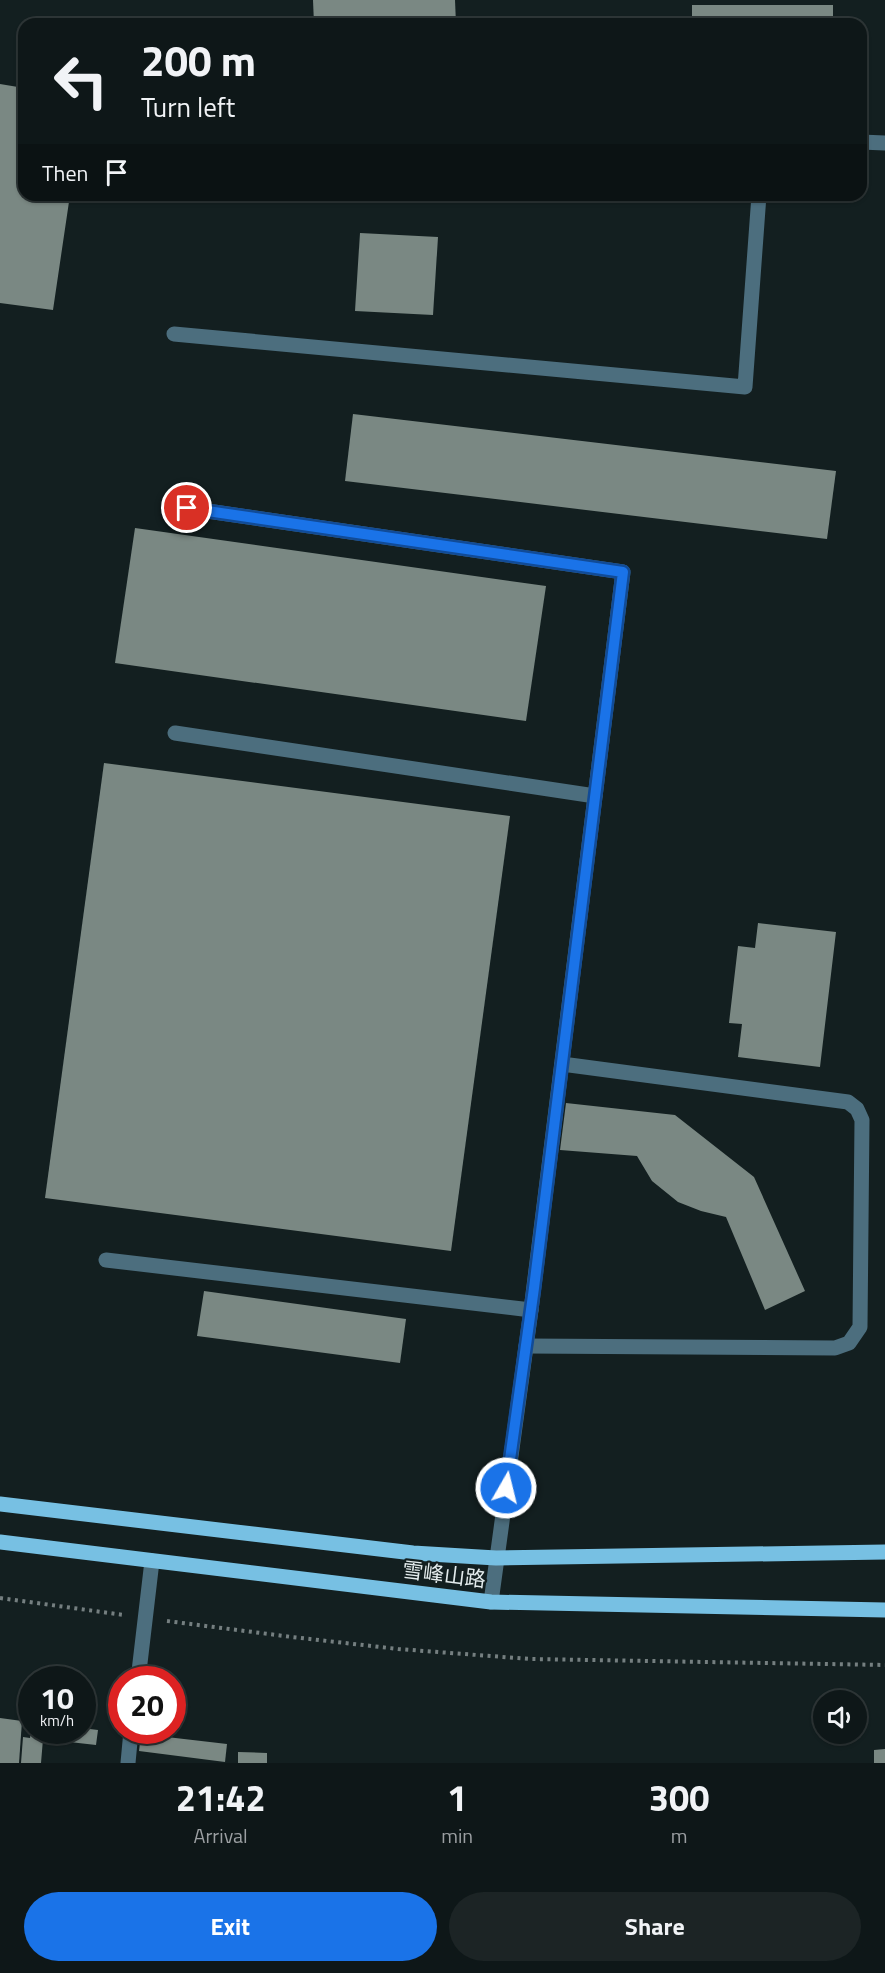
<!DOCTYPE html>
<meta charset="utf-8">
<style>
:root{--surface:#0e1718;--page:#1c2425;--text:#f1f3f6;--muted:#9b9fa2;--line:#2e3637;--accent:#1a73e8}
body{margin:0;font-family:"Titillium Web","Noto Sans SC",sans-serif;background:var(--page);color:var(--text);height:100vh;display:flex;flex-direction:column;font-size:22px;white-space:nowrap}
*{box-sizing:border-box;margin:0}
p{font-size:20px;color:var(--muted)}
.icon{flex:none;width:33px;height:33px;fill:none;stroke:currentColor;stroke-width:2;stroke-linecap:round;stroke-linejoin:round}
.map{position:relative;height:1763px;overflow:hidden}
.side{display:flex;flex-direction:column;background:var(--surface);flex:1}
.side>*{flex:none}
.hud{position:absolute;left:18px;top:18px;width:849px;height:183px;border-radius:18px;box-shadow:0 2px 4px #0004,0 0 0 2px var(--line);background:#0e1718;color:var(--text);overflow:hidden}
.buttons{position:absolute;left:813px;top:1690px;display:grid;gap:12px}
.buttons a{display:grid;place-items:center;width:54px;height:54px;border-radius:50%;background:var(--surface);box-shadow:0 2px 4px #0004,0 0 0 2px var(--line);font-size:30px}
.speed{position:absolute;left:18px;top:1666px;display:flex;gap:12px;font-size:30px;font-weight:700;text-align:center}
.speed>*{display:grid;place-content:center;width:78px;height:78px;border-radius:50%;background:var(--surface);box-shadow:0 2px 4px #0004,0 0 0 2px var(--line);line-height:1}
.speed small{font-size:15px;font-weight:400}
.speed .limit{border:9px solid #d22;background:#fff;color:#111}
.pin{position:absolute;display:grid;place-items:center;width:51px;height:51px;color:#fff;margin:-26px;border:3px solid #fff;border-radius:50%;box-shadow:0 2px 6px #0007}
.me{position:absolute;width:66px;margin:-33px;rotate:8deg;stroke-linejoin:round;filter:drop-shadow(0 0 4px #0008)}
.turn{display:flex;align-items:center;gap:21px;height:126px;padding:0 24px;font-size:27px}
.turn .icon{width:78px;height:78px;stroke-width:2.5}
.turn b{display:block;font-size:42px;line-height:51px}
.then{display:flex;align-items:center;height:57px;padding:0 24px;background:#0003;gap:12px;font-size:22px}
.eta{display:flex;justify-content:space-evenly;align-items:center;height:102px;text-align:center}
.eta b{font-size:36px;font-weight:700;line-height:42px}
.primary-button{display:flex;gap:12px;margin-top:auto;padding:12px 24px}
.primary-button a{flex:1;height:69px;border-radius:36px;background:var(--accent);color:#fff;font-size:24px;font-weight:700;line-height:69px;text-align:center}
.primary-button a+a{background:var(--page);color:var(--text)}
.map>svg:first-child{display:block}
.building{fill:#7a8883}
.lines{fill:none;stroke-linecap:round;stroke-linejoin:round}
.path{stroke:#757f80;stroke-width:4;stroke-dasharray:3 4.5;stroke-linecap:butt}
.minor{stroke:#4c6e7e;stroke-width:15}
.major{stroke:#77c0e3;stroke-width:15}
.route-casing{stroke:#114b97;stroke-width:15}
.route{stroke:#1a73e8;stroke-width:10}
.labels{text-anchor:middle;stroke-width:4.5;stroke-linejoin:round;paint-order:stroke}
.street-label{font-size:21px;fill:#e3ebec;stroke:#131f20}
</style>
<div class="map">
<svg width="885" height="1763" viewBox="0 0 885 1763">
<rect width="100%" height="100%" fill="#131f20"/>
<g class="building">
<path d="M313,0H455L456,24H314Z"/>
<rect x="692" y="5" width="141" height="19"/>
<path d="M0,84L24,88V195H70L53,310L0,303Z"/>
<path d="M360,233L438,237L433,315L355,311Z"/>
<path d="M353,414L836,471L827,539L345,481Z"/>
<path d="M135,528L546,586L526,721L115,663Z"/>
<path d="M104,763L510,816L451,1251L45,1198Z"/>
<path d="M758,923L836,932L820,1067L738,1057L742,1024L729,1023L738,946L755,948Z"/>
<path d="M566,1103L675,1115L754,1177L805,1291L765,1310L726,1217L701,1211L678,1202L652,1181L637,1156L560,1150Z"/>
<path d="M204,1291L406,1319L400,1363L197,1336Z"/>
<path d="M0,1718L22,1721L19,1763H0Z"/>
<path d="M82,1728L98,1730L96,1745L43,1739L41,1763H21L23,1737L30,1738L31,1731H82Z"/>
<path d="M141,1734L227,1744L225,1762L139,1751Z"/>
<path d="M885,1749V1763H874V1750Z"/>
<path d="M238,1752L267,1753V1763H238Z"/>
</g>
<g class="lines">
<g class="path">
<path d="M0,1598L124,1615"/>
<path d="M167,1621L292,1637L398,1649L530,1659L885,1665"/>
</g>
<g class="minor">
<path d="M861,142L885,143"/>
<path d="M174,334L745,387L759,195"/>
<path d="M187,508L623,572L531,1310L491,1602"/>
<path d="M175,733L595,796"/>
<path d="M106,1260L531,1310"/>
<path d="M526,1346L835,1348L849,1343L860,1327L862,1120L857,1109L848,1102L562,1064"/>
<path d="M138,1680L152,1561"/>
<path d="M128,1763L131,1731"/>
</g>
<g class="major">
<path d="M0,1504L413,1553L496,1558L885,1552"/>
<path d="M0,1542L491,1602L885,1610"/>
</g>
</g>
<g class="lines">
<g class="route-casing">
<path id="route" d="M187,508L623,572L534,1288L506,1488"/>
</g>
<use href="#route" class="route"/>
</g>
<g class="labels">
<g class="street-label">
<text transform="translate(444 1575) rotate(7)" y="7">雪峰山路</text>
</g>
</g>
</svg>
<div class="buttons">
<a><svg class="icon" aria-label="sound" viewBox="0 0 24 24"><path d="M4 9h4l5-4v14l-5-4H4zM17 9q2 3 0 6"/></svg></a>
</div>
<div class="speed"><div>10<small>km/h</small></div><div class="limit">20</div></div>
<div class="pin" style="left:187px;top:508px;background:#d93025"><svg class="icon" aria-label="arrive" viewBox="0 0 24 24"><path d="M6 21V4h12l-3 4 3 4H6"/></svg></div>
<svg class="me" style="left:506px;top:1488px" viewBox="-20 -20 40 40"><circle r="17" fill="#1a73e8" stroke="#fff" stroke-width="3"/><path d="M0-11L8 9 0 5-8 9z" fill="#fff"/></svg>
<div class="hud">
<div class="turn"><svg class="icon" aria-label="left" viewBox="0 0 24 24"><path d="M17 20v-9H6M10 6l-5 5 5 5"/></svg><div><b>200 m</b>Turn left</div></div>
<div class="then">Then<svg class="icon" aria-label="arrive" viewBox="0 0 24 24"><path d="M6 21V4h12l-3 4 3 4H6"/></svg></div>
</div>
</div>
<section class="side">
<div class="eta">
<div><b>21:42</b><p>Arrival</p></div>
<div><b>1</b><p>min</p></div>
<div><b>300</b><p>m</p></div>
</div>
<div class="primary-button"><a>Exit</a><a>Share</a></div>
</section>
